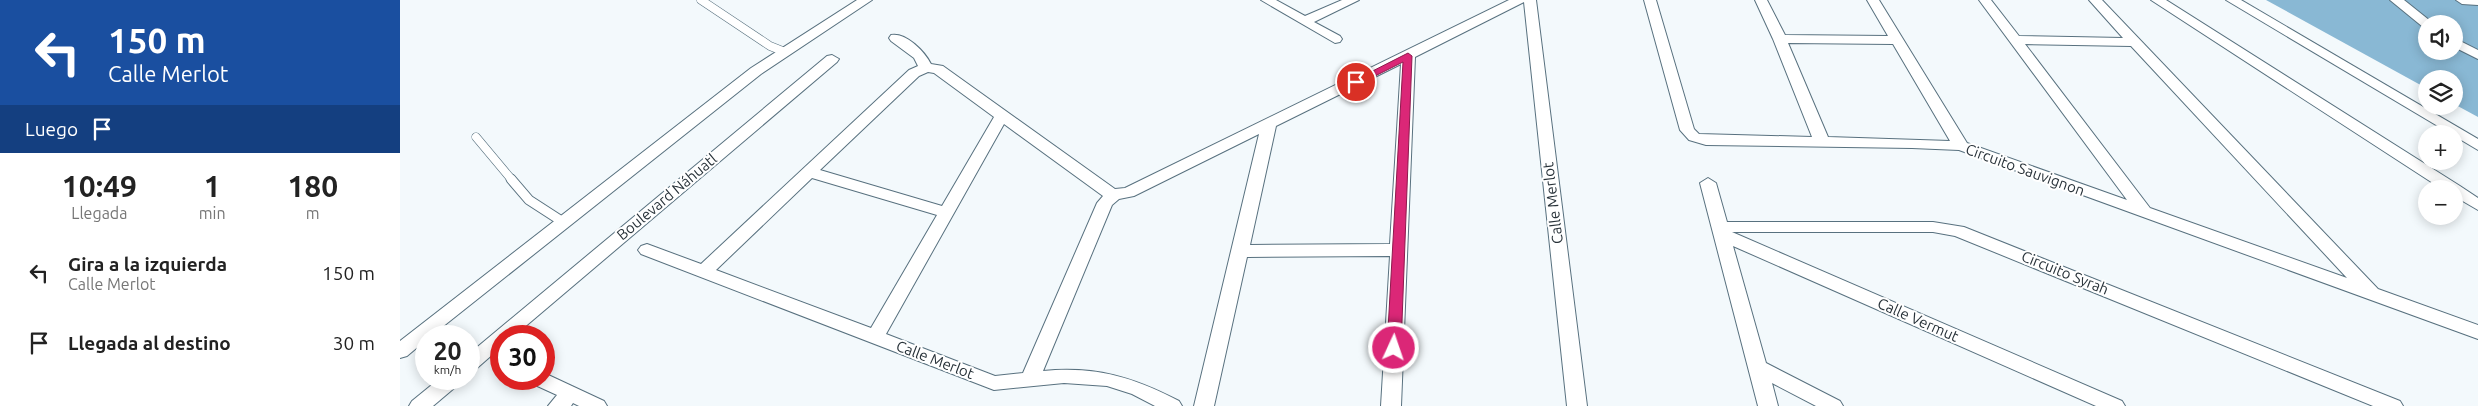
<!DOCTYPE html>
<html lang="es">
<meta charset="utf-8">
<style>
:root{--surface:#fff;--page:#f2f2f2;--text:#222;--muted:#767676}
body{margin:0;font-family:Ubuntu,sans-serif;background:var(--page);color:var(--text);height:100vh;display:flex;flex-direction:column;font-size:19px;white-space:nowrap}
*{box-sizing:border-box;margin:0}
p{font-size:16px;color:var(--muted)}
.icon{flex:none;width:28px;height:28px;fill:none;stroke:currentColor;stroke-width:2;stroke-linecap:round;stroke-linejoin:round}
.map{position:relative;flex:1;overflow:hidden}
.sheet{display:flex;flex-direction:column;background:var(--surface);width:400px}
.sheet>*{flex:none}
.hud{background:#1a4fa0;color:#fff;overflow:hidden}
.controls{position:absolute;left:2018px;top:15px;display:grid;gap:10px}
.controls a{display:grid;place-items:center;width:45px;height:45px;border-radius:50%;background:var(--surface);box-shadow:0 2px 12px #0003;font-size:25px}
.speed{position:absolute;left:15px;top:325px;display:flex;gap:10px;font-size:25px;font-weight:700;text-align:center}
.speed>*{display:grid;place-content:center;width:65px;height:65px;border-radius:50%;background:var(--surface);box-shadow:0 2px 12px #0003;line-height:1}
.speed small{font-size:12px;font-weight:400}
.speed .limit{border:8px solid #d22;background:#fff;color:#111}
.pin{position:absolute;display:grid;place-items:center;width:42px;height:42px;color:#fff;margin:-21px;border:2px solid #fff;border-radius:50%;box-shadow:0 1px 5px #0007}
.me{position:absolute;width:55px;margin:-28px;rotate:3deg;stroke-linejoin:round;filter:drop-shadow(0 0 4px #0008)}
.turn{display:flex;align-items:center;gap:18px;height:105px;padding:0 25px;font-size:22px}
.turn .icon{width:65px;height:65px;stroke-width:2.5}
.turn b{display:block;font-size:35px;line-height:42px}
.then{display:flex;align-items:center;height:48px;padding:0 25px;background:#0003;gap:10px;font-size:19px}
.eta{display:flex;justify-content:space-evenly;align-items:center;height:85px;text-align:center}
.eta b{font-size:30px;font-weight:700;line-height:35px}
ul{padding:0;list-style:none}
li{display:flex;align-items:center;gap:15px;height:70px;padding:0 25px}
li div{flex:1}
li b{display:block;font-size:19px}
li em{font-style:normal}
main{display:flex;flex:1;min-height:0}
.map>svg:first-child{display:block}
.forest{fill:#89b8d4;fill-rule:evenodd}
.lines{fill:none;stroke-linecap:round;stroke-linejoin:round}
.lane-far1-casing{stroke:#58717f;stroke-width:9}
.lane-casing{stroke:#58717f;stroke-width:11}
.street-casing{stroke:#58717f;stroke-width:2}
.lane-far1{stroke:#fff;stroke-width:8}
.lane{stroke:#fff;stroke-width:9}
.street{fill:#fff;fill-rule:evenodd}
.route{fill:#db2777;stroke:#8e194d}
.labels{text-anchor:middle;stroke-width:4;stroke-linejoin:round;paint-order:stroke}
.street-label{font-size:15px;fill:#283239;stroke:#fff}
</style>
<main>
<section class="sheet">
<div class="hud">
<div class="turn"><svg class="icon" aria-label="left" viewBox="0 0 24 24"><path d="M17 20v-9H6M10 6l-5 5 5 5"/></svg><div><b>150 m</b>Calle Merlot</div></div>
<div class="then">Luego<svg class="icon" aria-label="arrive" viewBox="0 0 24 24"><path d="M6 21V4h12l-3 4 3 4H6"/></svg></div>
</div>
<div class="eta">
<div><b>10:49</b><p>Llegada</p></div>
<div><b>1</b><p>min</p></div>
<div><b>180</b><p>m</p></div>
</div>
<ul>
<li><svg class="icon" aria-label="left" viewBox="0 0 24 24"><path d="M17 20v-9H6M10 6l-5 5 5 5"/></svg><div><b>Gira a la izquierda</b><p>Calle Merlot</p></div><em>150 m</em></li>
<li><svg class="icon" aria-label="arrive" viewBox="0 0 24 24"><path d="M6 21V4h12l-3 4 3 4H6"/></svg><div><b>Llegada al destino</b></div><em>30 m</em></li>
</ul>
</section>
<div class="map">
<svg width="2078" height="406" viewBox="0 0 2078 406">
<rect width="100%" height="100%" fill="#f3f9fc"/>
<path class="forest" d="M1866,0H2078V117L2054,104V79H2026V88ZM2026,24H2054V51H2026Z"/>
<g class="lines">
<g class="lane-far1-casing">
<g id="lane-far1">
<path d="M301,0L370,46L385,52"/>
<path d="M76,137L112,180"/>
</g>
</g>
<g class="lane-casing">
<path id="lane" d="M111,179L129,200L163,222"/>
</g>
<g class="street-casing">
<g id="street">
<path d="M457,0H472L361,74L31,336H26V340L7,356L0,358V341L351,68Z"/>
<path d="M861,0H876L905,16L942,0H959L914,22L940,36L942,39L940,42L935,43Z"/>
<path d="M1109,0H1136L1187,406H1167L1124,2L1015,57L1001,406H981L990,256L847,257L814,406H794L859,134L734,196L719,199L712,205L643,371C696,366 733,377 779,401L782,406H755L732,394L707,386L664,383L594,390L241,254L238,250L241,246L247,244L301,264L509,70L518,66L514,58L491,41L489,38L491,35C506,32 525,52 531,64L543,66L715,189L725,188ZM1001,64L990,244L850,245L876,126ZM528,72L534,73L594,117L542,206L420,170L519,76ZM604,124L703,196L697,203L623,373L595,376L486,334ZM412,178L537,215L471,328L316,270Z"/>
<path d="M1244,0H1256L1294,129L1299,134L1412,137L1373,39L1355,0H1367L1385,35L1488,36L1467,0H1479L1567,143L1727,200L1579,0H1591L1619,36L1723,38L1689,0H1702L1978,289L2078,325V339L1559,150L1512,148L1306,145L1289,140L1280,130ZM1388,43L1493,44L1550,141L1428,137ZM1625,44L1731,46L1947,278L1750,208Z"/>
<path d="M1751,0H1766L2060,186L2078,198V210L2054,196V189H2042Z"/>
<path d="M1826,0H1841L2078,139V150Z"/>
<path d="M1990,0H2004L2034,24H2026V27H2023Z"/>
<path d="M2056,0H2078V5L2062,4Z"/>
<path d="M2054,38L2078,50V59L2054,47Z"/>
<path d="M432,55L439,59L437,62L114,336H101V347L76,369L69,371V354L427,56Z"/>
<path d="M1308,178L1316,183L1327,222H1533L1564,227L2000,401L2003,406H1973L1555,236L1533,232H1332L1722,401L1725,406H1696L1333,246L1366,363L1440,401L1443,406H1416L1372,383L1378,406H1358L1300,183Z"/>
<path d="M144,373L204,401L207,406H179L173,403L171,406H148L157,395L133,384L130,379H144Z"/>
<path d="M39,379H62L59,384L33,406H9L12,401Z"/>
</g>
</g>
<use href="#lane-far1" class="lane-far1"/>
<use href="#lane" class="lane"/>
<use href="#street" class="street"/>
</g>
<path class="route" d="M1008,53L1012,56L1001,348L994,352L987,348L1003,62L959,84L951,82Z"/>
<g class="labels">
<g class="street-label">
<text transform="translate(1625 170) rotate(20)" y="5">Circuito Sauvignon</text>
<text transform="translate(267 197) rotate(-40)" y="5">Boulevard Náhuatl</text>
<text transform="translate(1153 203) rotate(-97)" y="5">Calle Merlot</text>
<text transform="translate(1665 273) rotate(22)" y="5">Circuito Syrah</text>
<text transform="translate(1518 320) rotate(24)" y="5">Calle Vermut</text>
<text transform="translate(535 360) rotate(21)" y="5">Calle Merlot</text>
</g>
</g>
</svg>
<div class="controls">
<a><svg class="icon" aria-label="sound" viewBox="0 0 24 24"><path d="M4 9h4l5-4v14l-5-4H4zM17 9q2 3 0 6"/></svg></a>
<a><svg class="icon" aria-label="layers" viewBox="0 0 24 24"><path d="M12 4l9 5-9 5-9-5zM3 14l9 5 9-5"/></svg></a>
<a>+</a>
<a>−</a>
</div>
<div class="speed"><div>20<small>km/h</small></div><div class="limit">30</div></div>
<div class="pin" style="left:956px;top:82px;background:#d93025"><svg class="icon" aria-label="arrive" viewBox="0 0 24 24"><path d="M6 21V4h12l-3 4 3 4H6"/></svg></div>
<svg class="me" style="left:994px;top:348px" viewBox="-20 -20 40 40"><circle r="17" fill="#db2777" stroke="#fff" stroke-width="3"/><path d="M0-11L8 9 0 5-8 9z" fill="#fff"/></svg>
</div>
</main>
